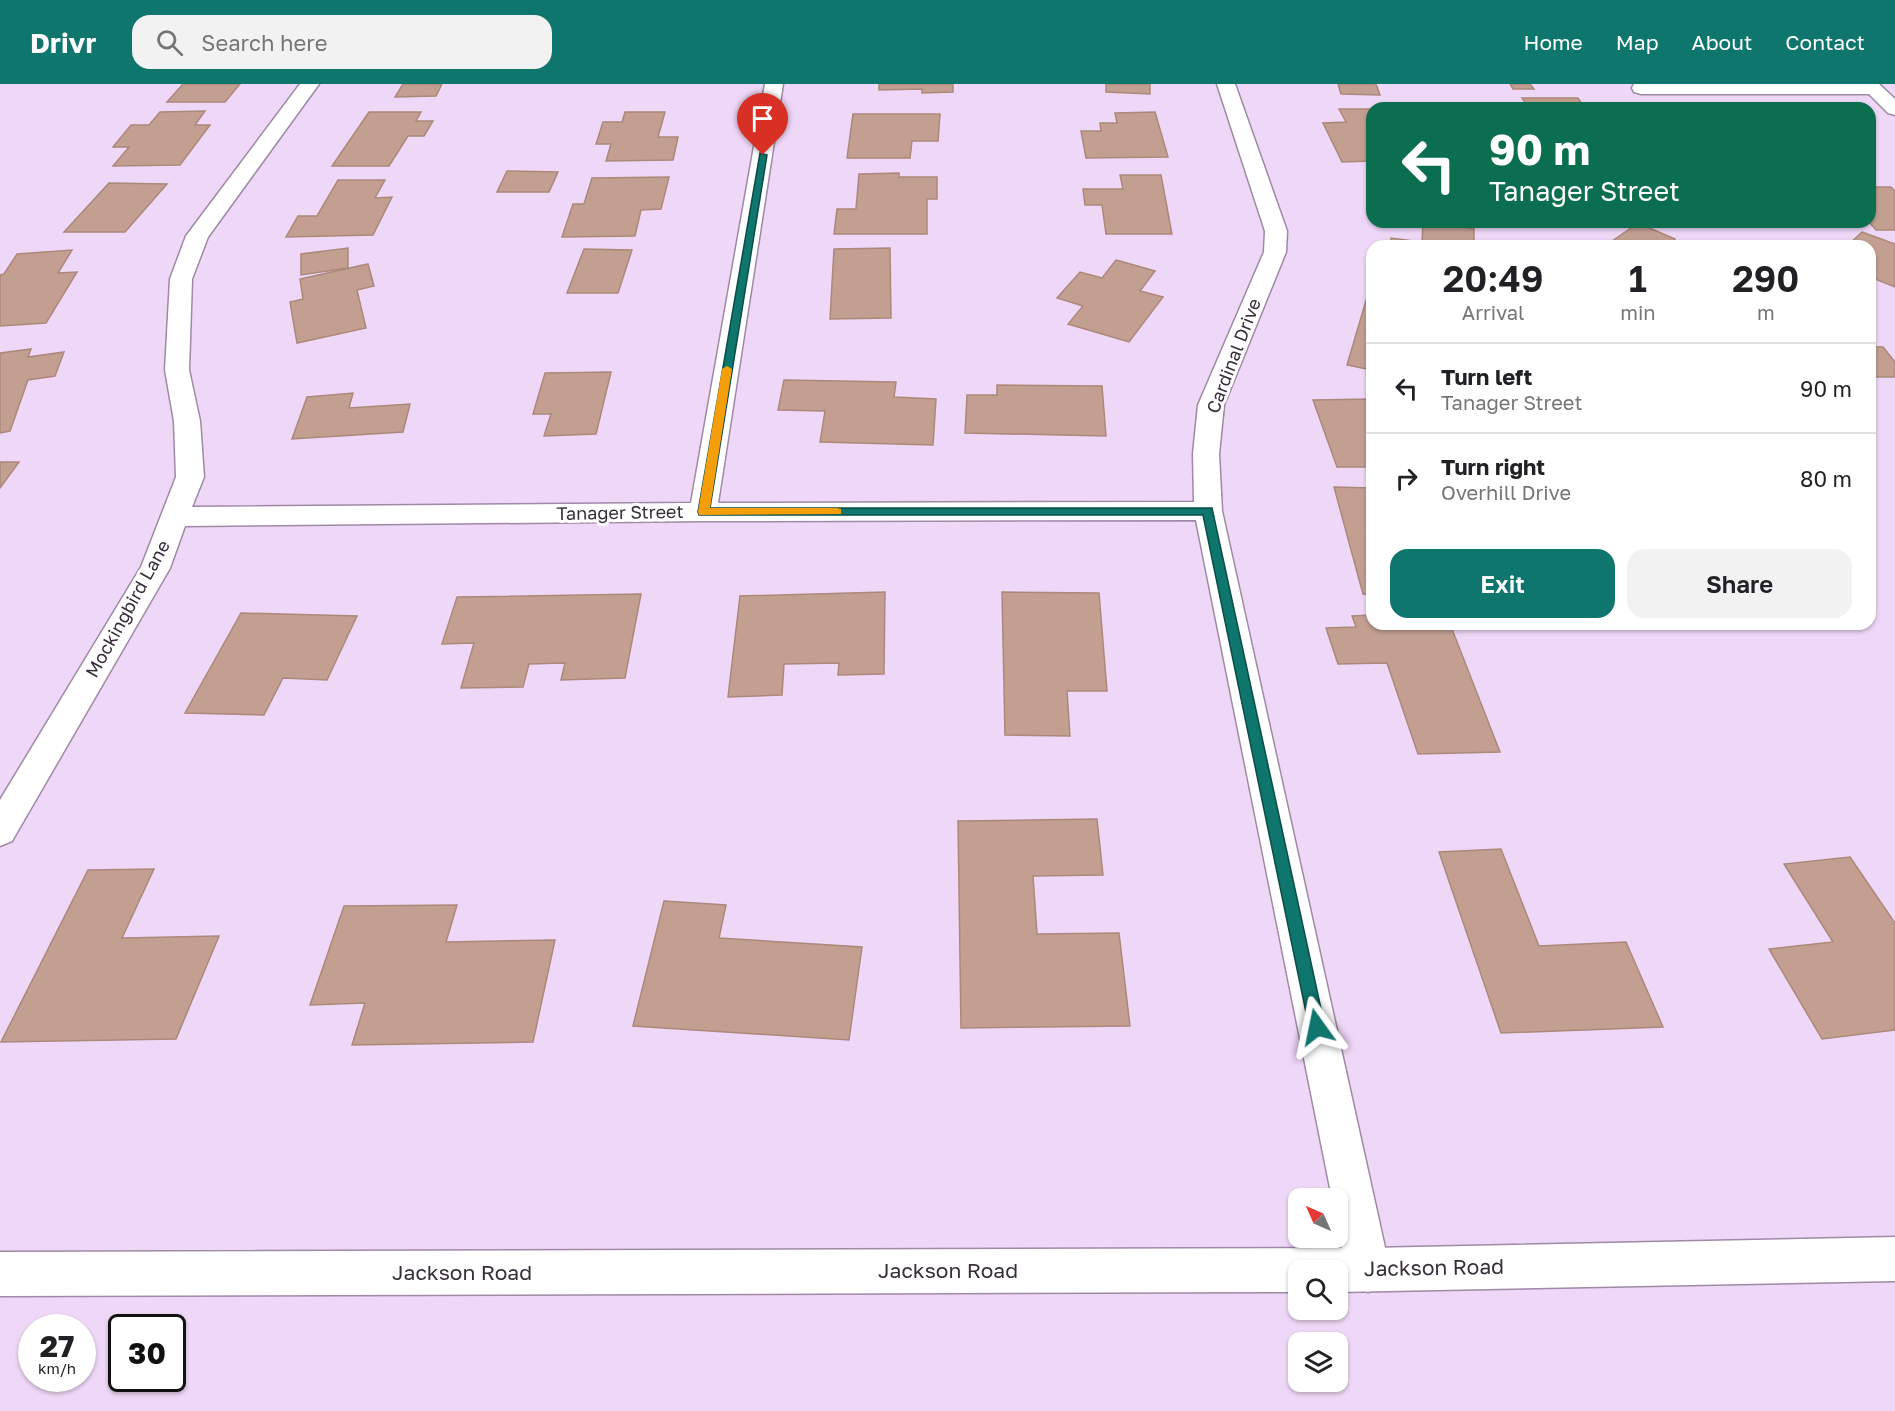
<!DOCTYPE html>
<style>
:root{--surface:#fff;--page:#f2f2f2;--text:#202124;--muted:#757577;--line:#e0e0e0;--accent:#0f766e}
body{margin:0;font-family:"Golos Text",sans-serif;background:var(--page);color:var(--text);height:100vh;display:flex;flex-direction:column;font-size:22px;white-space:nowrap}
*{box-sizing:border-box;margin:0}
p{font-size:20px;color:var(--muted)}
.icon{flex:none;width:33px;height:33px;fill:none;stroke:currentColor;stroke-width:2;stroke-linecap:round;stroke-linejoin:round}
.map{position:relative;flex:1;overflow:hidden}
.drawer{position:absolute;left:1366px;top:156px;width:510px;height:390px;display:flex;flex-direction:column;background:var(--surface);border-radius:18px;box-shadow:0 2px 4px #0004}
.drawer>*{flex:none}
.guide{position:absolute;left:1366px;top:18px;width:510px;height:126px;border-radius:18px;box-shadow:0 2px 4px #0004;background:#0b6e4f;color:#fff;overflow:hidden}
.needle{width:39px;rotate:315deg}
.fabs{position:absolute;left:1288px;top:1104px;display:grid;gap:12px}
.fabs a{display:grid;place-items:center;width:60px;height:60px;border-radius:12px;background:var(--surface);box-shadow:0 2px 4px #0004;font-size:30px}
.speed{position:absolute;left:18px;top:1230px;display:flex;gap:12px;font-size:30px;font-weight:700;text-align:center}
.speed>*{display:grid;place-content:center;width:78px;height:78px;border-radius:50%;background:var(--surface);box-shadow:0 2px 4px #0004;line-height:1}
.speed small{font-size:15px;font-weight:400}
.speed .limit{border:3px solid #111;border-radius:9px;background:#fff;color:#111}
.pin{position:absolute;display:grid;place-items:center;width:51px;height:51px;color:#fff;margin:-62px -26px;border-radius:50% 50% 50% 0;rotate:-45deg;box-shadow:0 0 6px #0007}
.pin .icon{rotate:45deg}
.me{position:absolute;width:66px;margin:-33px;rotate:348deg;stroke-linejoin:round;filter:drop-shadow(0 0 4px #0008)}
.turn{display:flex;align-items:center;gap:21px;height:126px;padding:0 24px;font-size:27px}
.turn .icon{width:78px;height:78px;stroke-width:2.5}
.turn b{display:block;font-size:42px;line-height:51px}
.eta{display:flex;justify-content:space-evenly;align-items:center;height:102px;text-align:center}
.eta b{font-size:36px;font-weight:600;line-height:42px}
.cta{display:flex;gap:12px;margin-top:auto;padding:12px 24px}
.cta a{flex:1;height:69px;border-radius:18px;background:var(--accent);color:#fff;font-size:24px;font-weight:600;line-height:69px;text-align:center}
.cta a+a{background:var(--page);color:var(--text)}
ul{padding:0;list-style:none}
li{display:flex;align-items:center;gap:18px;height:90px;padding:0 24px;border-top:2px solid var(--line)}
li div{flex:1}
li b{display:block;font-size:22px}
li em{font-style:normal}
header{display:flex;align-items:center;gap:36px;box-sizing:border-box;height:84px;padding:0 30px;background:var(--accent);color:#fff}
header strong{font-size:28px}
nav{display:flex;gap:33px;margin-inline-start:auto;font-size:21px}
.search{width:420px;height:54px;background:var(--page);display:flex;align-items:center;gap:15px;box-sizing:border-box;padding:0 21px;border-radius:18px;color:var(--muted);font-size:22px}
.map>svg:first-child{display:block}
.building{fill:#c39f91;stroke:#ac887b;stroke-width:1.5}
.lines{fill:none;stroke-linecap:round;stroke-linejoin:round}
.street-casing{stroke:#9e89a6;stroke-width:3}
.secondary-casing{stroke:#9e89a6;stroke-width:3}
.street{fill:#fff;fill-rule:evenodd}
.secondary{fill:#fff;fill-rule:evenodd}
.route{fill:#0f766e;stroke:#0a4d48;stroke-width:1.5}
.slow{fill:#f59e0b}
.labels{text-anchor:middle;stroke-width:6;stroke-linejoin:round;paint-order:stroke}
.street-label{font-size:18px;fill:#372e3a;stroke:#fff}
.near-street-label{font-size:21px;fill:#372e3a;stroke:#fff}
</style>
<header>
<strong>Drivr</strong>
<div class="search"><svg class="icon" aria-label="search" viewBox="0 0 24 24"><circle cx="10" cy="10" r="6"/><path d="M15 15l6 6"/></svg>Search here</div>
<nav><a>Home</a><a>Map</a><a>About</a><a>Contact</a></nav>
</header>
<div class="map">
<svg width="1895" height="1327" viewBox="0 0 1895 1327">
<rect width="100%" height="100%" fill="#efd8f7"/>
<g class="building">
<path d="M183,0H240L225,18H167Z"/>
<path d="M403,0H442L436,12L395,13Z"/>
<path d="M879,0H953V8L922,9V5L879,6Z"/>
<path d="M1106,0H1150V10L1106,8Z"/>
<path d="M1338,0H1376L1380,11L1341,10Z"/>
<path d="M1510,0H1530L1534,5H1513Z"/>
<path d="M1522,14H1578L1585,24H1529Z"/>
<path d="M1339,25H1372V77L1342,78L1323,39L1346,38Z"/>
<path d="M205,27L195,41H210L180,81L113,82L129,63H113L131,41H149L160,28Z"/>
<path d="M369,28H421L416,37H433L424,52H408L389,82H332Z"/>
<path d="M625,28H665L658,53H678L673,76L606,77L611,60H596L603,38H622Z"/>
<path d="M1155,28L1168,73L1086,74L1081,47H1101L1100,39H1117L1115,29Z"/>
<path d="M853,30H940L938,57H912L910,74H847Z"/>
<path d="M507,87L558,88L549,108H497Z"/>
<path d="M899,89V93H937V115H927V150H834L837,125H856L859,90Z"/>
<path d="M1120,91H1161L1172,150H1106L1102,121H1085L1083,105H1123Z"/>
<path d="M669,93L661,125L641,126L635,152L562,153L573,120H584L592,94Z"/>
<path d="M338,96H385L375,114L392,113L373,151L286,153L298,132H317Z"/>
<path d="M109,99L167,100L125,148H64Z"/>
<path d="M1870,103H1891L1895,107V146H1876L1869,138Z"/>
<path d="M1423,138L1474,145V162H1391V154L1422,158Z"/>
<path d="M1638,139L1675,155L1667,162H1605Z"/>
<path d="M1862,148L1895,160V203L1870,193V162H1847Z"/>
<path d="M348,164V184L301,191V170Z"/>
<path d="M890,164L891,234L830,235L834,165Z"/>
<path d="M584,165L632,166L618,209H567Z"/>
<path d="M72,166L58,189L77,188L46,239L0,242V191L4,190L17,170Z"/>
<path d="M1116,176L1155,187L1140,207L1163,213L1129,258L1068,240L1083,222L1057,214L1080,188L1102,194Z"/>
<path d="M368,180L374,202L357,206L366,244L297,259L290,218L303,215L300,195Z"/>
<path d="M1368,210L1372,211V286L1347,281Z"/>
<path d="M1870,263H1883L1895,278V293H1870Z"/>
<path d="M31,265L28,273L64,268L55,292L28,296L10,347L0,349V269Z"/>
<path d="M611,288L596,350L544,352L551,330H533L545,289Z"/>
<path d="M784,296L896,298L894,313L936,315L933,361L820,358L825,327L778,326Z"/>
<path d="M997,301L1102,302L1106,352L965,349L967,311H997Z"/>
<path d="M353,309L349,324L410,320L403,348L292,355L307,313Z"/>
<path d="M1372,315V383H1337L1313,316Z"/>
<path d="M0,378H19L0,404Z"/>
<path d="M1334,403L1372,404V511L1363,510Z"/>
<path d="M885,508L884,590L838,591L839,579L784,580L782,611L728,613L740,512Z"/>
<path d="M1002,508L1099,509L1107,607H1067L1070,652L1005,651Z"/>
<path d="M641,510L625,594L561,596L565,579L529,580L523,603L461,604L474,559L442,560L457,513Z"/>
<path d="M241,529L357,532L327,596L283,594L264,631L185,629Z"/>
<path d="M1372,531V540H1450L1500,668L1418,670L1387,579L1338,580L1326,544L1356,543L1352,532Z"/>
<path d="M1097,735L1103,791L1033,792L1037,850L1119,849L1130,942L961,944L958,737Z"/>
<path d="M1501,765L1539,862L1626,858L1663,943L1501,949L1439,768Z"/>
<path d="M1850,773L1895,839V946L1822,955L1769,865L1833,858L1784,780Z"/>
<path d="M154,785L122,854L219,852L176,955L1,958L88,786Z"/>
<path d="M664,817L726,821L719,854L862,863L849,956L633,942Z"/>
<path d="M457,821L446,858L555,856L533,958L352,961L365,919L310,921L344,822Z"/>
</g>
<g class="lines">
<g class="street-casing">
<g id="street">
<path d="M300,0H319L208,153L192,195L189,286L200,337L204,393L192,423L691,419L765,0H783L718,419L1194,418L1193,370L1198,321L1264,168L1265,147L1217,0H1235L1287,147L1286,168L1224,321L1219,370L1222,427L1390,1186L1384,1202L1368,1208L1352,1202C1341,1173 1338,1145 1338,1114H1332L1196,436L703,437L185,442L170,484L12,757L0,762V716L141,483L176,393L174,337L165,286L170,195L186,152Z"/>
<path d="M1634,0H1879L1881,4L1879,8L1872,10H1641L1634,8L1632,4Z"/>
</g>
</g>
<g class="secondary-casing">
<g id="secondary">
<path d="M1859,0H1879L1895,15V31L1888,29Z"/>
<path d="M1895,1153V1197L1338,1208V1186H1299V1208L0,1212V1168L1368,1164Z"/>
</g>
</g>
<use href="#street" class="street"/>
<use href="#secondary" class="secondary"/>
</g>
<path class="route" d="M760,69L767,71L710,424H1212L1325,943L1322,949L1317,951L1311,949L1309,943L1203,431H699L698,428Z"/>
<path class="slow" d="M727,282L732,285L710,424H837L841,425V430L699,431L698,428L722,285Z"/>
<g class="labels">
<g class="street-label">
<text transform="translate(1234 272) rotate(-69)" y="6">Cardinal Drive</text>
<text transform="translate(620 429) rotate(-1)" y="6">Tanager Street</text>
<text transform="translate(128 525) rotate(-61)" y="6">Mockingbird Lane</text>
</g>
<g class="near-street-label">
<text transform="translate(1434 1184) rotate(-1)" y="7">Jackson Road</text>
<text x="948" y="1194">Jackson Road</text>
<text x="462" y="1196">Jackson Road</text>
</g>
</g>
</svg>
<div class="fabs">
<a><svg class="needle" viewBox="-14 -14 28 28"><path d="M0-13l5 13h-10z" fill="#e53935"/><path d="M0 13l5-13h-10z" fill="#757577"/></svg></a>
<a><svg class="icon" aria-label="search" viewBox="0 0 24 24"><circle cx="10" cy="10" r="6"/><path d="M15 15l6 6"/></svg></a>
<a><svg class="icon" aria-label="layers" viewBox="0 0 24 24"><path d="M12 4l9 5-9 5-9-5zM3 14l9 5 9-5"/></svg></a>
</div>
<div class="speed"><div>27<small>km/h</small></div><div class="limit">30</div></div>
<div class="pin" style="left:763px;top:71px;background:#d93025"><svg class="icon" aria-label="arrive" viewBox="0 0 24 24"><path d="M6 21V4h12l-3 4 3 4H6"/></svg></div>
<svg class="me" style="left:1317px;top:943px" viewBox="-20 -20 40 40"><path d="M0-17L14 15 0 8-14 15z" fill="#0f766e" stroke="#fff" stroke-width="4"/></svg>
<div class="guide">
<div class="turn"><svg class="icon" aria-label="left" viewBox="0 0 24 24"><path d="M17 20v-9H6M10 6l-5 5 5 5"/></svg><div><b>90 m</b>Tanager Street</div></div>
</div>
<section class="drawer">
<div class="eta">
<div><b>20:49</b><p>Arrival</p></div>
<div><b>1</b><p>min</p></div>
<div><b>290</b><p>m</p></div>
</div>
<ul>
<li><svg class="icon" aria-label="left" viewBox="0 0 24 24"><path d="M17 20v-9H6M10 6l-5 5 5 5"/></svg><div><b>Turn left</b><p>Tanager Street</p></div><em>90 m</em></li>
<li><svg class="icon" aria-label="right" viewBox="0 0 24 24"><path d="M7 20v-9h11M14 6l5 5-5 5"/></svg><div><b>Turn right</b><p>Overhill Drive</p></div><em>80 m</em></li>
</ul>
<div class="cta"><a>Exit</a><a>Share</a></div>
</section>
</div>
